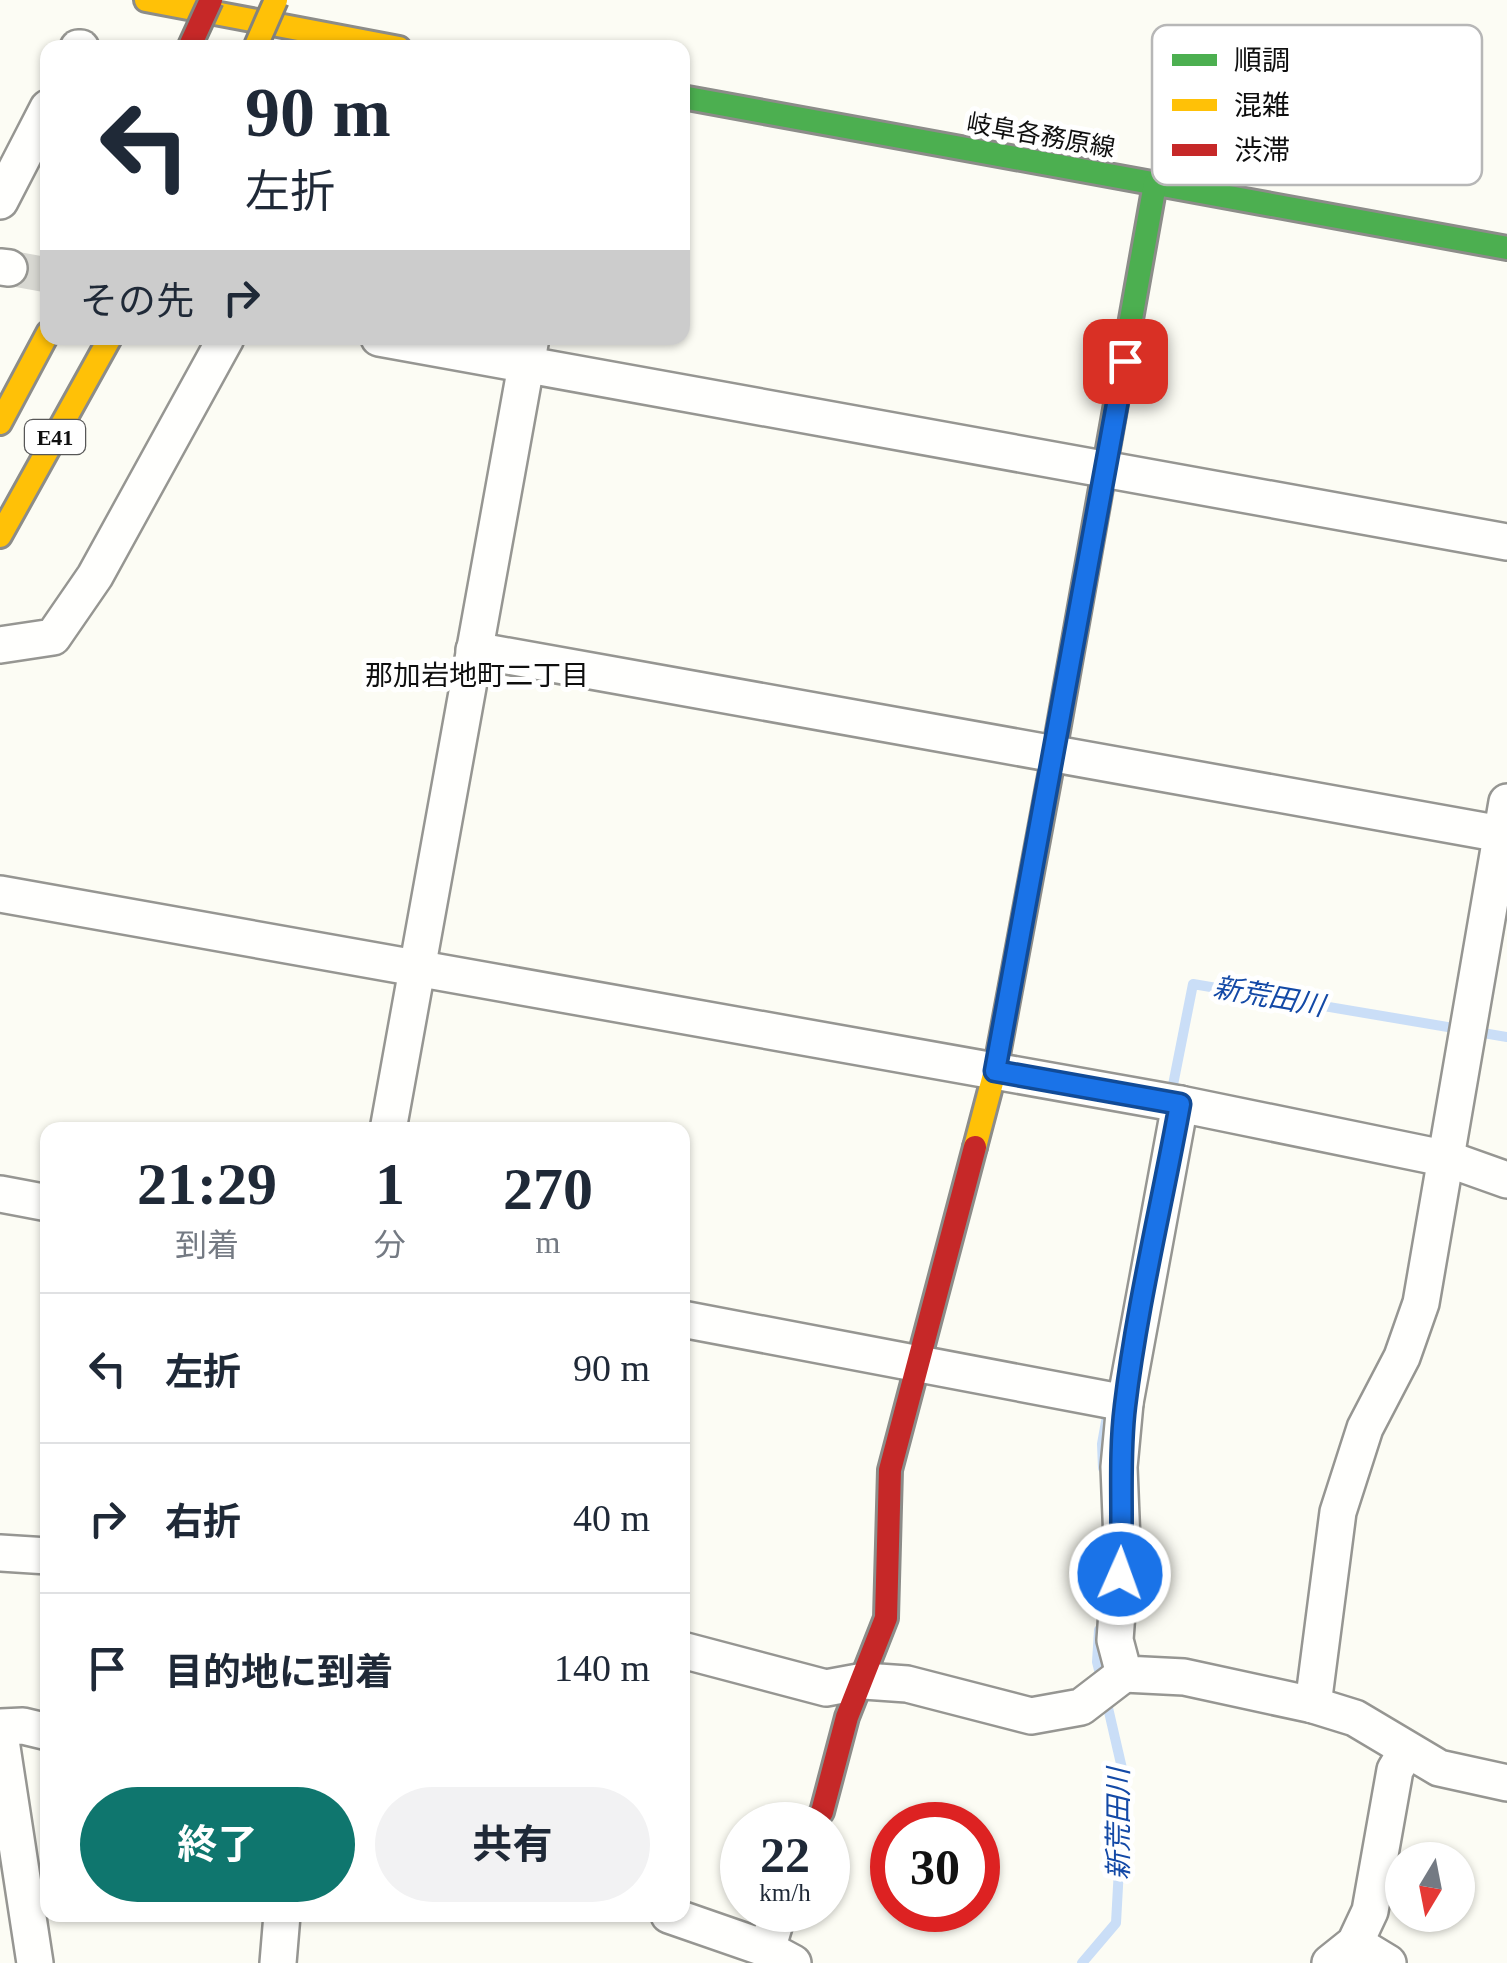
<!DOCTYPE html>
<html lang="ja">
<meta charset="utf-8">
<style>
:root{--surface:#fff;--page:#f2f2f3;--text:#1f2937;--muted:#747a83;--line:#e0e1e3;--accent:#0f766e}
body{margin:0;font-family:"Times New Roman","Noto Sans JP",serif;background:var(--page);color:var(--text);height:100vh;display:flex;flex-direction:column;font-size:38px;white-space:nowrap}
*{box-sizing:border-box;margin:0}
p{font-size:32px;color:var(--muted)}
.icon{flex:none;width:55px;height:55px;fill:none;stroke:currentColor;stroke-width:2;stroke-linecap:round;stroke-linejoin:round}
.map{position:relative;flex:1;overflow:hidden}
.panel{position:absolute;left:40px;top:1122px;width:650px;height:800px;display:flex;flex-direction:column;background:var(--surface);border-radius:20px;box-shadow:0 2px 8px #0004}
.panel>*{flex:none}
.banner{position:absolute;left:40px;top:40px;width:650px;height:305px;border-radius:20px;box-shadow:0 2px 8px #0004;background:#fff;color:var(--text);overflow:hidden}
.needle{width:65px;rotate:190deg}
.fabs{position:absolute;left:1385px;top:1842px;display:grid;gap:20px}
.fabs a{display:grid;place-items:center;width:90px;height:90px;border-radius:50%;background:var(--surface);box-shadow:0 2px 8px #0004;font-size:50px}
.speed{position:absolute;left:720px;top:1802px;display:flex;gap:20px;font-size:50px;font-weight:700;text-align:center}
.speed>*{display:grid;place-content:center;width:130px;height:130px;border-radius:50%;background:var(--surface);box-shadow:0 2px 8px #0004;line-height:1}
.speed small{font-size:25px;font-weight:400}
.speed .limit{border:15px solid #d22;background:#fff;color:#111}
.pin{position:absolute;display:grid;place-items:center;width:85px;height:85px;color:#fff;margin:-42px;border-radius:20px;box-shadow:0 5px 15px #0006}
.me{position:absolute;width:110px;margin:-55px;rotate:2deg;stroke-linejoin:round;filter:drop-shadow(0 0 8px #0008)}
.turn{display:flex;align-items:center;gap:35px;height:210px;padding:0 40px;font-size:45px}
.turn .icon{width:130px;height:130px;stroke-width:2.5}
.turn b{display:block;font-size:70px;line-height:85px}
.then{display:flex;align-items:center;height:95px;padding:0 40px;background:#0003;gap:20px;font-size:38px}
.eta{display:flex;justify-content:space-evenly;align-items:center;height:170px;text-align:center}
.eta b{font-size:60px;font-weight:700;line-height:70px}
.action{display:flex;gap:20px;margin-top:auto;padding:20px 40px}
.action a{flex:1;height:115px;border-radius:60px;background:var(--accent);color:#fff;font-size:40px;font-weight:700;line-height:115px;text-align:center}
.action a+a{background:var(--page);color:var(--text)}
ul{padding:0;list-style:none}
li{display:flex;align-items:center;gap:30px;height:150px;padding:0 40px;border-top:2px solid var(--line)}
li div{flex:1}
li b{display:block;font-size:38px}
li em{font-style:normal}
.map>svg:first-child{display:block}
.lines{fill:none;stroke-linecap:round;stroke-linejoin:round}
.stream{stroke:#cadef7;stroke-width:10}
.street-tunnel{stroke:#d8d8d2;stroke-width:35;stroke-dasharray:35 18;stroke-linecap:butt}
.street-casing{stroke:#969692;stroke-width:40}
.fast-casing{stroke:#8c8c89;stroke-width:28}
.slow-casing{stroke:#8c8c89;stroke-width:28}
.jam-casing{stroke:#8c8c89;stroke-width:28}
.street{stroke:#fffffd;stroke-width:35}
.fast{stroke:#4caf50;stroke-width:22}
.slow{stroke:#ffc107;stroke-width:22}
.jam{stroke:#c62828;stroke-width:22}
.slow-bridge-casing{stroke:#83837f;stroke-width:28;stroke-linecap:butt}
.jam-bridge-casing{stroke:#83837f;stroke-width:28;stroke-linecap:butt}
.slow-bridge{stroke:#ffc107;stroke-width:22}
.jam-bridge{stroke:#c62828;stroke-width:22}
.route-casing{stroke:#114b97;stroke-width:25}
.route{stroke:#1a73e8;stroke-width:18}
.labels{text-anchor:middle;stroke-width:10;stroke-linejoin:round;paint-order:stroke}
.shield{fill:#fff;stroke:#575757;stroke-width:2.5}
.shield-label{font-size:22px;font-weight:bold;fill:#0f0f0f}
.street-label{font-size:25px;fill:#0f0f0f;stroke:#fff}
.neighbourhood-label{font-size:28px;fill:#0f0f0f;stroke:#fff}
.water-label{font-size:28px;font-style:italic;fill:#1349a6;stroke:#fff}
.key{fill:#fff;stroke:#b7b7b7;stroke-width:2.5}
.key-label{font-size:28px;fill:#0f0f0f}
</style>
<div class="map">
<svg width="1507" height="1963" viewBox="0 0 1507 1963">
<rect width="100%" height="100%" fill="#fcfcf4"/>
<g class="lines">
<g class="stream">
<path d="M1171,1095L1193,984L1507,1037"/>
<path d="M1103,1468L1102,1444L1107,1416"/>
<path d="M1099,1630L1097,1662L1102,1682"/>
<path d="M1082,1963L1116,1923L1124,1777L1106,1699"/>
</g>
<path class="street-tunnel" d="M9,268L48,275"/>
<g class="street-casing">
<g id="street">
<path d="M78,48H81"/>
<path d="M0,201L48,108"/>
<path d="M0,267L9,268"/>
<path d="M379,338L1507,542"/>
<path d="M0,645L53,637L95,576L226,338"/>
<path d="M474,650L1507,835"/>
<path d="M0,894L1180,1104L1448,1159L1507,1180"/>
<path d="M1180,1104L1125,1403L1119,1467L1122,1542L1115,1640L1124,1674L1184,1677L1313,1705L1355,1718L1439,1768L1507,1783"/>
<path d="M388,1130L531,338"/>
<path d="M0,1194L48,1203"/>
<path d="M682,1319L1125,1403"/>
<path d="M0,1553L48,1556"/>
<path d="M682,1650L826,1688L864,1681L907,1684L1031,1716L1081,1707L1124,1674"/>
<path d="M1313,1705L1338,1512L1365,1428L1402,1357L1421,1303L1507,802"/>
<path d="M0,1727L23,1726L48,1732"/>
<path d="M0,1734L35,1963"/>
<path d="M669,1915L767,1949L793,1963"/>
<path d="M1355,1943L1388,1963"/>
<path d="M767,1949L779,1910"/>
<path d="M278,1963L282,1915"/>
<path d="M1330,1963L1355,1943L1370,1911L1395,1770L1407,1750"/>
</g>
</g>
<g class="fast-casing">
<g id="fast">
<path d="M682,97L1507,248"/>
<path d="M1051,770L1155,184"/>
</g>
</g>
<g class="slow-casing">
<g id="slow">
<path d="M146,0L399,48"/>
<path d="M0,423L48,333"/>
<path d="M0,536L110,338"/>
<path d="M975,1147L995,1071L1051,770"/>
</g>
</g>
<g class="jam-casing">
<path id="jam" d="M812,1825L822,1812L847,1717L886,1618L890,1470L975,1147"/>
</g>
<use href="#street" class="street"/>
<use href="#fast" class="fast"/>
<use href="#slow" class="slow"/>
<use href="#jam" class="jam"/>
<g class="slow-bridge-casing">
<path id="slow-bridge" d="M255,48L276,0"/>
</g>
<g class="jam-bridge-casing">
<path id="jam-bridge" d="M189,48L211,0"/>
</g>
<use href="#slow-bridge" class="slow-bridge"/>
<use href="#jam-bridge" class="jam-bridge"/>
</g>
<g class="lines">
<g class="route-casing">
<path id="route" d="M1120,1574C1124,1518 1118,1462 1125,1406C1137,1305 1162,1204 1180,1104L995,1071L1125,361"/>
</g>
<use href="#route" class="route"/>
</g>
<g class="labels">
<rect class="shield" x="25" y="420" width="60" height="34" rx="8"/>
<g class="shield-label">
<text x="55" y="445">E41</text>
</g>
<g class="street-label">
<text transform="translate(1041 135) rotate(10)" y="9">岐阜各務原線</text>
</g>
<g class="neighbourhood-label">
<text x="477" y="685">那加岩地町二丁目</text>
</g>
<g class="water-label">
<text transform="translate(1269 996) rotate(10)" y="10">新荒田川</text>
<text transform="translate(1118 1824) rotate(-90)" y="10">新荒田川</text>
</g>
</g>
<rect x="1152" y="25" width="330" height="160" rx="15" class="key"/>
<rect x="1172" y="54" width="45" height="12" fill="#4caf50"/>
<rect x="1172" y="99" width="45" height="12" fill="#ffc107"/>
<rect x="1172" y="144" width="45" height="12" fill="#c62828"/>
<g class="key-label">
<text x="1234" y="70">順調</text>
<text x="1234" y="115">混雑</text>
<text x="1234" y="160">渋滞</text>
</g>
</svg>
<div class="fabs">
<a><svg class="needle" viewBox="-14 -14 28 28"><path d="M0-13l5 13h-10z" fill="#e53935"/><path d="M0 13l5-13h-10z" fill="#747a83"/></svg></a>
</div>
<div class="speed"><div>22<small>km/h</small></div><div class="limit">30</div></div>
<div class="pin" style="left:1125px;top:361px;background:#d93025"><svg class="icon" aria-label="arrive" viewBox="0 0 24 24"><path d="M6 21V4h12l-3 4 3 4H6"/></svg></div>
<svg class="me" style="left:1120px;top:1574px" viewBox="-20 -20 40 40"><circle r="17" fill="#1a73e8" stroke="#fff" stroke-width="3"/><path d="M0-11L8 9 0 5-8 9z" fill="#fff"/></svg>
<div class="banner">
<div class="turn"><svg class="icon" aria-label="left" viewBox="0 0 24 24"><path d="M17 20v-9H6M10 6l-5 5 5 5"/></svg><div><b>90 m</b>左折</div></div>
<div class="then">その先<svg class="icon" aria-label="right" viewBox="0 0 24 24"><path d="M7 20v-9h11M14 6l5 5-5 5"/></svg></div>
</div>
<section class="panel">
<div class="eta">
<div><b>21:29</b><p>到着</p></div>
<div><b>1</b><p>分</p></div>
<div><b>270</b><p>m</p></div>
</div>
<ul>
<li><svg class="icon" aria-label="left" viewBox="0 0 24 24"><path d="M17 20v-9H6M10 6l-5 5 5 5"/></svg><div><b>左折</b></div><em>90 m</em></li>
<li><svg class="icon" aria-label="right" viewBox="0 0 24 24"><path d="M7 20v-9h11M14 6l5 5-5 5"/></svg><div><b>右折</b></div><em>40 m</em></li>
<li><svg class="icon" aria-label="arrive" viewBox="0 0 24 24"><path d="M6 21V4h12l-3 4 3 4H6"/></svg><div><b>目的地に到着</b></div><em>140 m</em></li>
</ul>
<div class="action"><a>終了</a><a>共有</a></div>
</section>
</div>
